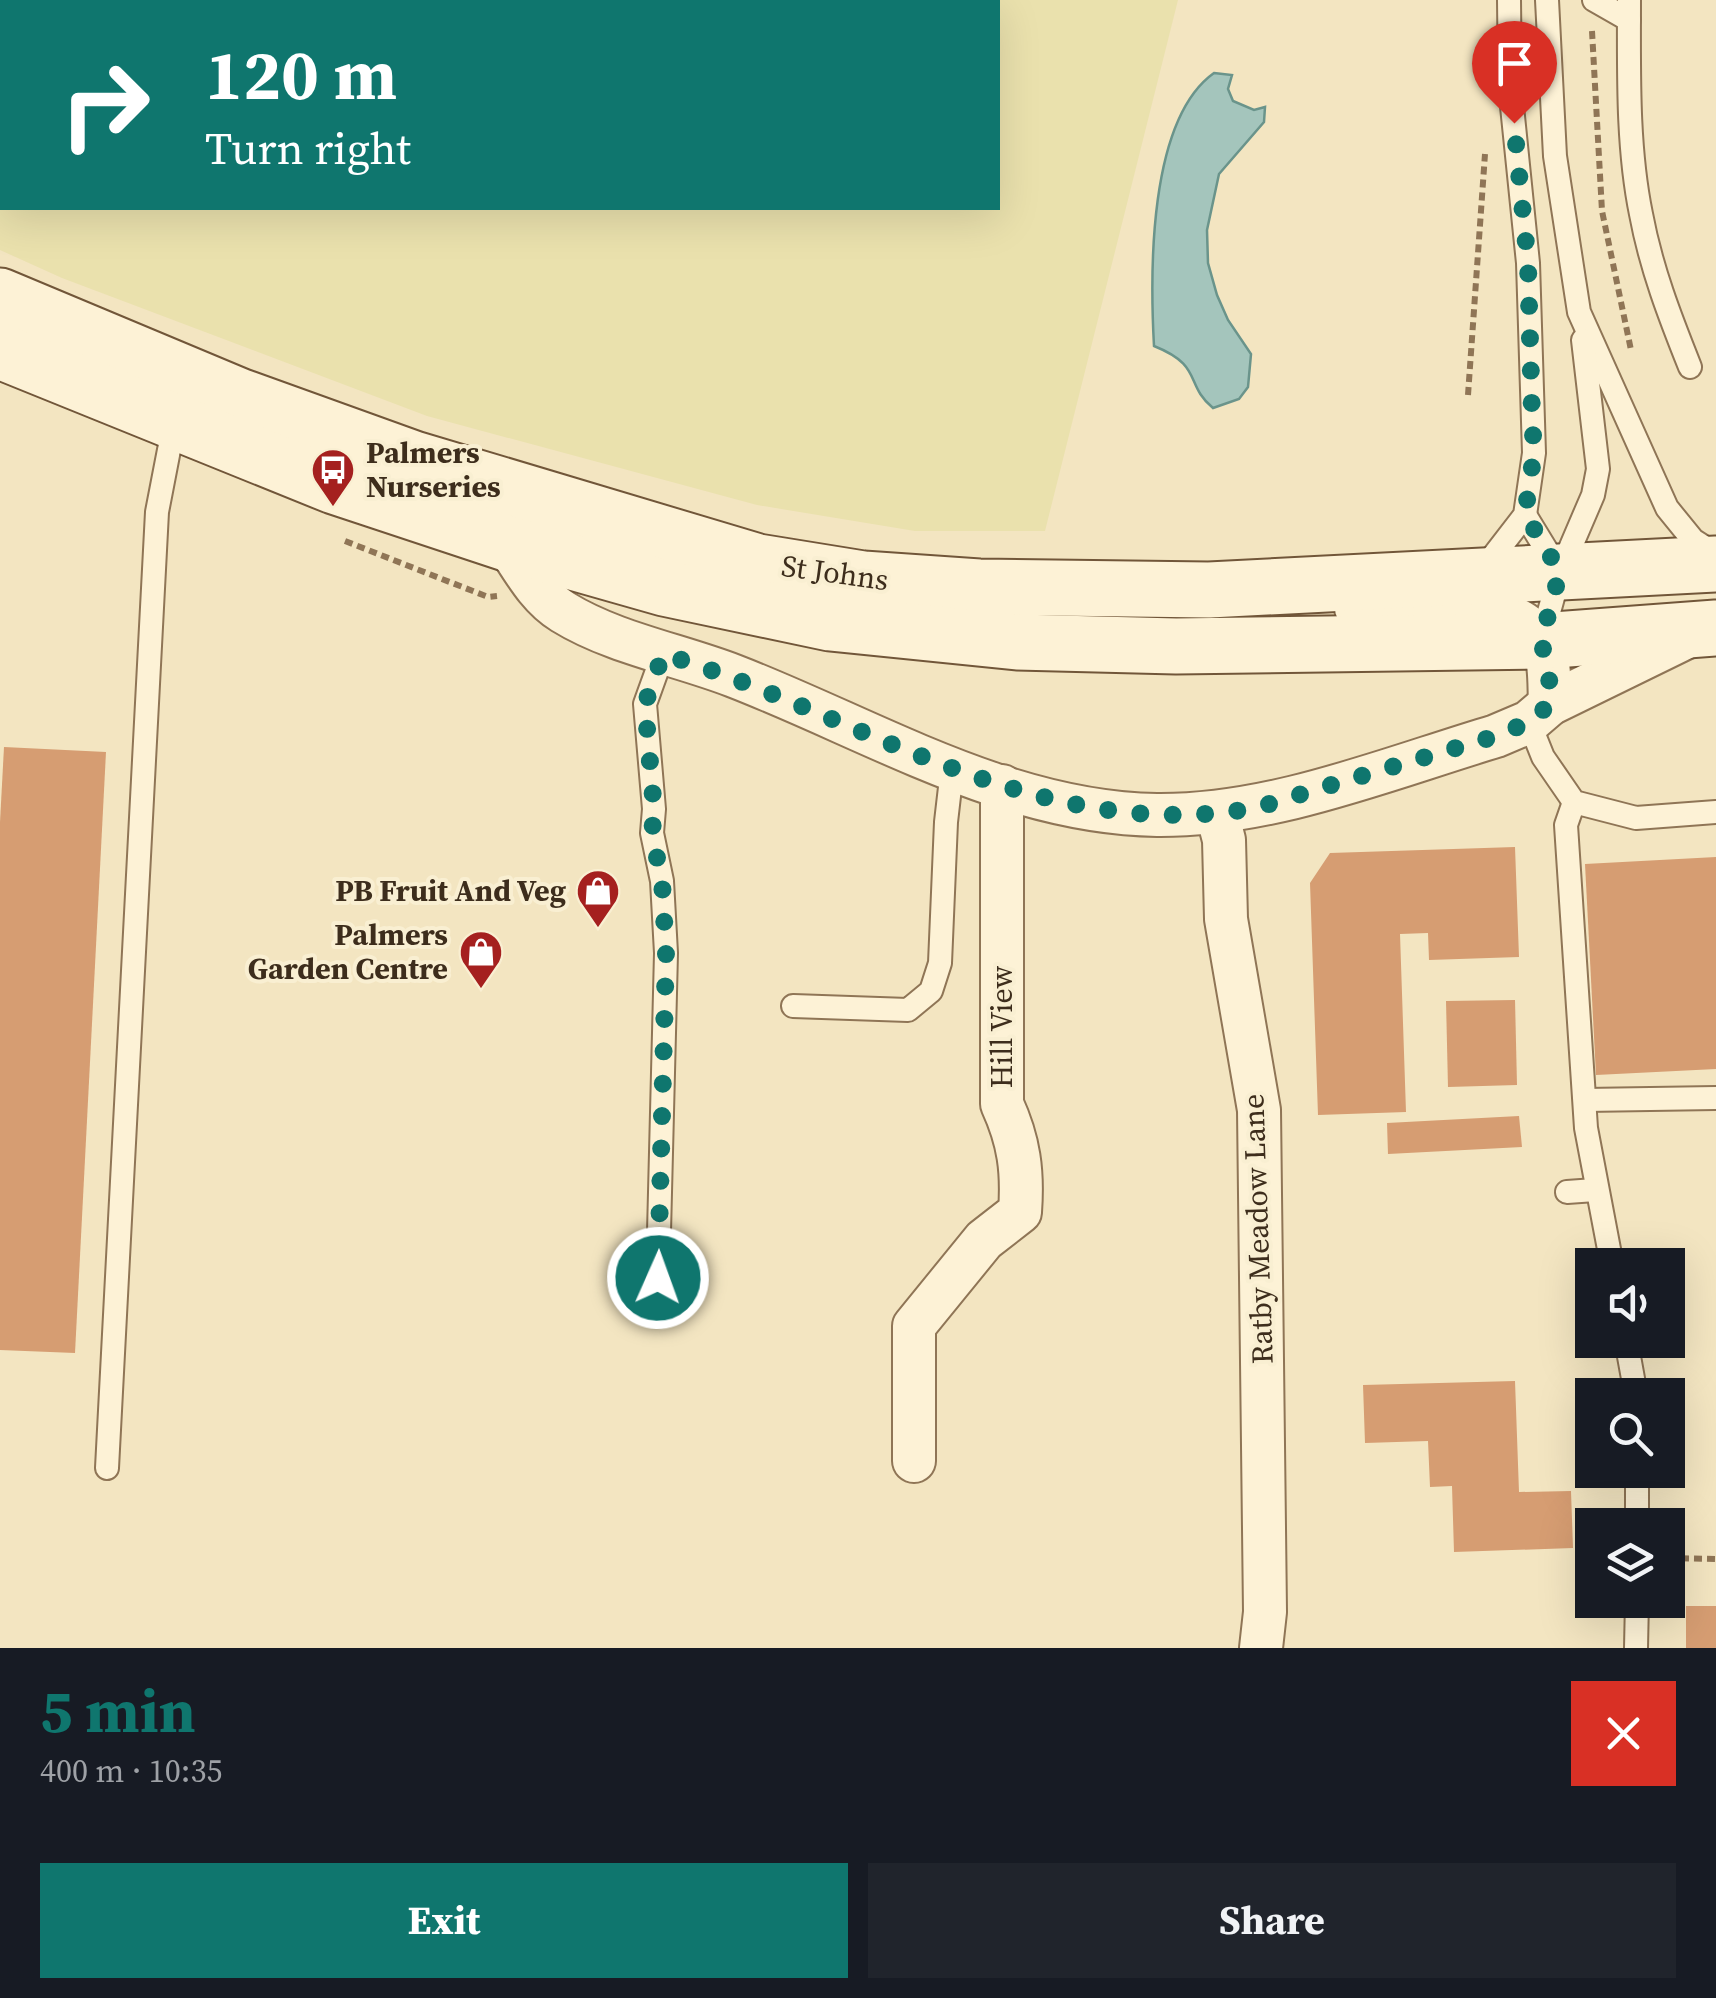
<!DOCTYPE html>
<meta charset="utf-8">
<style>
:root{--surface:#171b24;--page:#20242c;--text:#f1f3f6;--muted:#9ea1a6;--accent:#0f766e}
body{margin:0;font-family:"Source Serif 4",serif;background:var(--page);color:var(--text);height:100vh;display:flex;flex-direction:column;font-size:38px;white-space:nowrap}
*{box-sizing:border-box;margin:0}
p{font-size:32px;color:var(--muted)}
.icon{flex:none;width:55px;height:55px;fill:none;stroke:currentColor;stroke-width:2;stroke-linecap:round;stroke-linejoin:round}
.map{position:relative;height:1648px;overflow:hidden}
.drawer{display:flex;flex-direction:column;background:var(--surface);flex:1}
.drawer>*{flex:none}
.top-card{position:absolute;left:0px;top:0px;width:1000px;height:210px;box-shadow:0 10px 40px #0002;background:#0f766e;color:#fff;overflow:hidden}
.buttons{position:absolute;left:1575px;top:1248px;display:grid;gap:20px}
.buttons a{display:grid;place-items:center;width:110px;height:110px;border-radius:0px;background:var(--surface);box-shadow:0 10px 40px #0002;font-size:50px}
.pin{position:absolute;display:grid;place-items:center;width:85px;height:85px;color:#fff;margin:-102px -42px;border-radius:50% 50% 50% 0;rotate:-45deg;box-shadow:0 0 10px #0007}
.pin .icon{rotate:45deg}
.me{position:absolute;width:110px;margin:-55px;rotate:2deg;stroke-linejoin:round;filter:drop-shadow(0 0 8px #0008)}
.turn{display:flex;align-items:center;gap:35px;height:210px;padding:0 40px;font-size:45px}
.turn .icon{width:130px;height:130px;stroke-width:2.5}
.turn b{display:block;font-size:70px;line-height:85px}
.round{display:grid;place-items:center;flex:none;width:105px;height:105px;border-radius:0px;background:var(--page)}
.overview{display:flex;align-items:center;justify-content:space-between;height:170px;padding:0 40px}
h1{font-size:60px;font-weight:700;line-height:75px;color:var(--accent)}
.primary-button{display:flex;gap:20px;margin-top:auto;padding:20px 40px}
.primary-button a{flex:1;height:115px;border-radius:0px;background:var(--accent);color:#fff;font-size:40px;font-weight:700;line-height:115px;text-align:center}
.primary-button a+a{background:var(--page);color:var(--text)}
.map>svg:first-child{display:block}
.farmland{fill:#eae1ad;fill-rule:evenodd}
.water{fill:#a4c5bc;stroke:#6a948b;stroke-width:2.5}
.building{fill:#d69d72}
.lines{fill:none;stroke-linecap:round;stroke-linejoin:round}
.service-casing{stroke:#8f7556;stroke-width:26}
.minor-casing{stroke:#8f7556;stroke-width:46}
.secondary-casing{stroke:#715639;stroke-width:59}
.path{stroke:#8f7556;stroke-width:6;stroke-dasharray:8 5;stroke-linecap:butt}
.service{stroke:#fdf2d6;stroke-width:22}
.minor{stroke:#fdf2d6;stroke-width:42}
.secondary{stroke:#fdf2d6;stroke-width:55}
.route{stroke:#0f766e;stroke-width:18;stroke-dasharray:0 32.4}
.labels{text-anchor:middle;stroke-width:8;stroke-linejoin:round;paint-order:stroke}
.poi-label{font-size:30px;font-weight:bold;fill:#3d2d1c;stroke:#f9efd2;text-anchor:end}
.street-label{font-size:30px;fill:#3d2d1c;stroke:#f9efd2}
</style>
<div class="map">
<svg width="1716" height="1648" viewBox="0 0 1716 1648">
<rect width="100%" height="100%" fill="#f3e5c1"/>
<path class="farmland" d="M0,0H1178L1045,531H915L757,505L427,416L62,278L0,250ZM2,2H998V208H2Z"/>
<path class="water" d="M1214,73L1232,75L1228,89L1233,101L1254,110L1265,107L1264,122L1219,174L1207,230L1208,263L1217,295L1228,320L1251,354L1248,387L1239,399L1213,408C1184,384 1204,366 1154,346C1150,273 1148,120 1214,73Z"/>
<g class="building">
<path d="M4,747L106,752L75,1353L0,1350V822Z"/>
<path d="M1515,847L1519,957L1429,960L1428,933L1400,934L1406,1112L1318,1115L1310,883L1330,853Z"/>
<path d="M1716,857V1069L1596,1075L1585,864Z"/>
<path d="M1515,1000L1517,1085L1448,1087L1446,1001Z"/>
<path d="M1519,1116L1522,1147L1388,1154L1387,1123Z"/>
<path d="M1515,1381L1519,1492L1571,1491L1573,1548L1454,1552L1452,1486L1430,1487L1428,1441L1365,1443L1363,1385Z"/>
<rect x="1686" y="1606" width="30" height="42"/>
</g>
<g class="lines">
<g class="service-casing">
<g id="service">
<path d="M1547,0L1555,156L1579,312L1667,508L1693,540L1715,554"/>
<path d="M1594,0L1629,20"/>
<path d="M1629,0C1629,70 1627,146 1641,214C1651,268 1670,317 1690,367"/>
<path d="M1525,515L1558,569"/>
<path d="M1481,572L1525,515L1534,453L1528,263L1510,87L1509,0"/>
<path d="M1541,641L1560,572L1593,495L1598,469L1583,340"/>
<path d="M1529,722L1543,757L1574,802L1636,818L1716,812"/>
<path d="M1574,802L1566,825L1586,1128L1612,1265"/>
<path d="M793,1006L908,1010L931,991L940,963L946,822L952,770"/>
<path d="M1585,1100L1716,1098"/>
<path d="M1567,1192L1595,1190"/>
<path d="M1589,1276L1592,1277"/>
<path d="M657,1312L666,953L662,881L652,833L654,809L645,704L663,654"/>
<path d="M1626,1340L1636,1395"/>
<path d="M107,1468L157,512L174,424"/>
<path d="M1637,1525V1470"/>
<path d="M1636,1648L1637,1600"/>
</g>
</g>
<g class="minor-casing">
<g id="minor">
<path d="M506,543C523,568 537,596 563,612C613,643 680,655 734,676C871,729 1006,813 1157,815C1273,816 1386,769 1496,736L1529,722L1550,704L1689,636"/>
<path d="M1356,608C1405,607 1512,591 1541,642C1551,660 1549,684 1550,704"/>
<path d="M1217,813L1224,840L1226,919L1259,1110L1265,1612L1261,1648"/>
<path d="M914,1461V1326L984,1240L1020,1212C1023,1171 1019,1141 1002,1104V786"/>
</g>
</g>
<g class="secondary-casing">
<g id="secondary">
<path d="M0,296L239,396L414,459L758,562L863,579L979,587L1209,590L1716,564"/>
<path d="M0,351L334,486L506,543L664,588L830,623L1017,642L1176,646L1541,641L1716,628"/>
</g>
</g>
<g class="path">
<path d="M1592,31L1602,211L1631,350"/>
<path d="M1468,395L1485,154"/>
<path d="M345,541L488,597L497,596"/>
<path d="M1668,1558L1716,1559"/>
</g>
<use href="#service" class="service"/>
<use href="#minor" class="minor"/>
<use href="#secondary" class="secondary"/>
</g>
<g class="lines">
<path class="route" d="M658,1278L666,953L662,881L652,834L654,809L645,704L663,654C856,713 1037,844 1248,809C1275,804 1302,793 1328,786C1384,769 1440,753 1496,736L1529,722L1550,704L1549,672L1541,641L1560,572L1525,514L1534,453L1532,415L1528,264L1514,123"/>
</g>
<defs>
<g id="bus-pin" transform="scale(2.25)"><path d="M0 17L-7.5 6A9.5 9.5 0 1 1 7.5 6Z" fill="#a5201f" stroke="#f9efd2"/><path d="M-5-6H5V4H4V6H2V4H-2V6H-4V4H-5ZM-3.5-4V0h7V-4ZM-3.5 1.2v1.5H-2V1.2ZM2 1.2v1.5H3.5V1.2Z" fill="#fff"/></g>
<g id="shop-pin" transform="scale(2.25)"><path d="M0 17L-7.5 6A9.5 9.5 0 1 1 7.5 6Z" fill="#a5201f" stroke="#f9efd2"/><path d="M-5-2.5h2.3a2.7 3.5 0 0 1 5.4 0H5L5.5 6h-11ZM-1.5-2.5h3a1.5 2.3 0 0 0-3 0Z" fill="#fff"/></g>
</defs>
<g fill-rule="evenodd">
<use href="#bus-pin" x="333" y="470"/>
<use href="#shop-pin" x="598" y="891"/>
<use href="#shop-pin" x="481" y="952"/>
</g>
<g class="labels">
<g class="poi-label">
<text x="366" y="463" text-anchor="start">Palmers<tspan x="366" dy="34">Nurseries</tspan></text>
<text x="566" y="901">PB Fruit And Veg</text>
<text x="448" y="945">Palmers<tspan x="448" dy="34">Garden Centre</tspan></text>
</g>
<g class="street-label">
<text transform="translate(835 573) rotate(8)" y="10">St Johns</text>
<text transform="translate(1002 1027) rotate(-90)" y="10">Hill View</text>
<text transform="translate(1258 1229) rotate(-92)" y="10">Ratby Meadow Lane</text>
</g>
</g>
</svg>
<div class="buttons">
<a><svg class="icon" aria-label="sound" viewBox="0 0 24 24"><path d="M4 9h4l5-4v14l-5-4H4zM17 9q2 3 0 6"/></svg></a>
<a><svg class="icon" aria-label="search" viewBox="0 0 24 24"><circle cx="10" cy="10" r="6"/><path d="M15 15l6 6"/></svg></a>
<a><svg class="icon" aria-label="layers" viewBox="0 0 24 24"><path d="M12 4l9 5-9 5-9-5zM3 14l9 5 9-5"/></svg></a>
</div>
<div class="pin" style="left:1514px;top:123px;background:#d93025"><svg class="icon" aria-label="arrive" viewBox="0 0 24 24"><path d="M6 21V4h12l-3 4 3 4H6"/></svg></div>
<svg class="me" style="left:658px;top:1278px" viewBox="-20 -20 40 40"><circle r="17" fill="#0f766e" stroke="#fff" stroke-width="3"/><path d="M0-11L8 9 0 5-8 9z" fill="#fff"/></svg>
<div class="top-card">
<div class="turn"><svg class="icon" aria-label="right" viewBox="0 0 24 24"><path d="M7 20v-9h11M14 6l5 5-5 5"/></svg><div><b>120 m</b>Turn right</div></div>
</div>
</div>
<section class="drawer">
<div class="overview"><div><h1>5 min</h1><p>400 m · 10:35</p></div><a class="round" style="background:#d93025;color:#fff"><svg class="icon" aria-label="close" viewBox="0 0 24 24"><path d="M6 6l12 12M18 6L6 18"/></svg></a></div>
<div class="primary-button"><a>Exit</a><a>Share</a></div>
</section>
